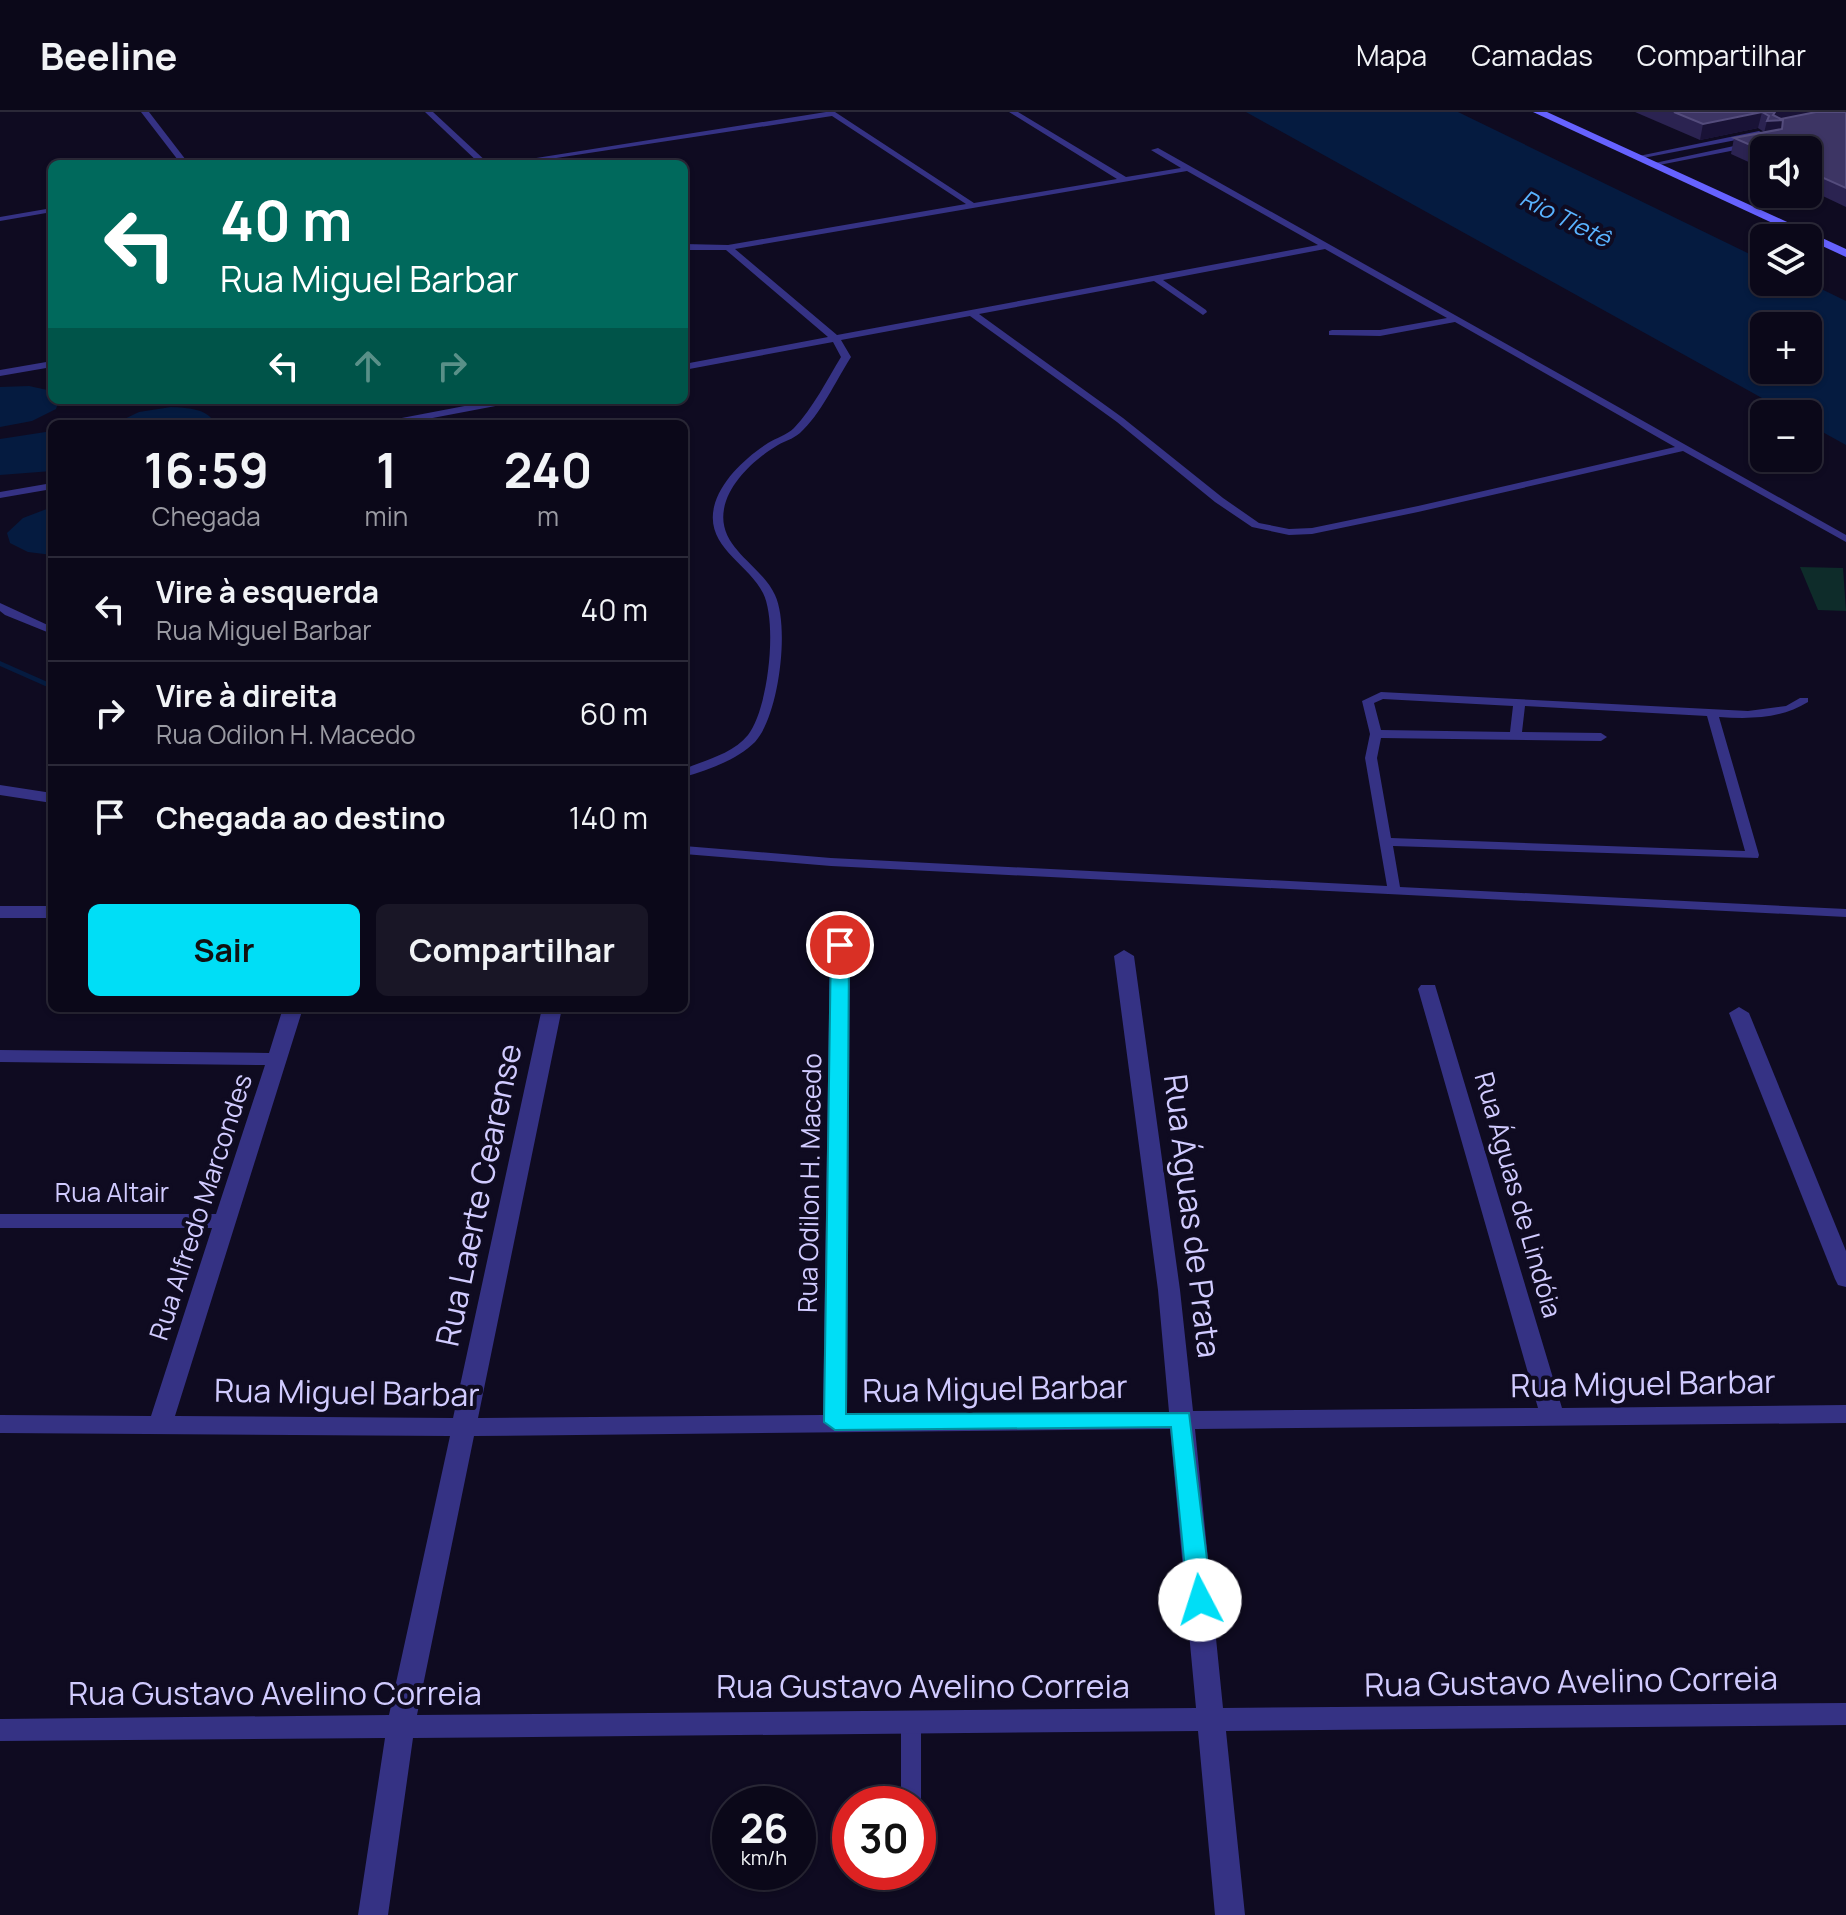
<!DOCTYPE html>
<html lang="pt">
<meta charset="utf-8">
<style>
:root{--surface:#0b0819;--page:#191626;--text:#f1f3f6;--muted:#9a9aa2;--line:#2b2938;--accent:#00def6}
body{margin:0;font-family:Manrope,sans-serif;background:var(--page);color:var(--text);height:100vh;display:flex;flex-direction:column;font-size:30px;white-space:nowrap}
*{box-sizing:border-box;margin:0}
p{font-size:26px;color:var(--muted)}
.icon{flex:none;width:44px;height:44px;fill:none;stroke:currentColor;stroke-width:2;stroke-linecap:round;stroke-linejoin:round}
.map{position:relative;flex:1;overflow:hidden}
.side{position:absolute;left:48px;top:308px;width:640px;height:592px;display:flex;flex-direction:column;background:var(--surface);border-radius:12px;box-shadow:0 2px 6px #0004,0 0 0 2px var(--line)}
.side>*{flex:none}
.banner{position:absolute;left:48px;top:48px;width:640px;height:244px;border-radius:12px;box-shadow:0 2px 6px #0004,0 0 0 2px var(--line);background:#00695c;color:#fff;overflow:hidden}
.controls{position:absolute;left:1750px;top:24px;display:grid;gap:16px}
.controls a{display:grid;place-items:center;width:72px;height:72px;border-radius:12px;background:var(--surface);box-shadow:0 2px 6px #0004,0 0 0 2px var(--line);font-size:40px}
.speed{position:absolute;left:712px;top:1674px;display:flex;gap:16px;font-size:40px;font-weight:700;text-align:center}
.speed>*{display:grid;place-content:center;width:104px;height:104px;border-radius:50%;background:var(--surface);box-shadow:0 2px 6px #0004,0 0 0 2px var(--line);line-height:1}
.speed small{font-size:20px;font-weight:400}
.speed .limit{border:12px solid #d22;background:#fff;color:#111}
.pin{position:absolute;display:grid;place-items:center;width:68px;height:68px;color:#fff;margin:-34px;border:4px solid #fff;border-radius:50%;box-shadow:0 2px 8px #0007}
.me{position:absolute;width:88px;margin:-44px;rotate:355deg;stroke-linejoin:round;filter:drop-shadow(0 0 6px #0008)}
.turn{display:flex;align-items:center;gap:28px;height:168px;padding:0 40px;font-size:36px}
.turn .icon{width:104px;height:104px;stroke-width:2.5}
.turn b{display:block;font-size:56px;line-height:68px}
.lanes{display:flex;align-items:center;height:76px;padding:0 40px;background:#0003;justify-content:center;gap:40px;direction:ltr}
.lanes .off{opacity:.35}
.eta{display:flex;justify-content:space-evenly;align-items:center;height:136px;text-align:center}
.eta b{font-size:48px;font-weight:700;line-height:56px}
.cta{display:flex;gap:16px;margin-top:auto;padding:16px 40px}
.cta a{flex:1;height:92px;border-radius:12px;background:var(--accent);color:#111;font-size:32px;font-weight:700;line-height:92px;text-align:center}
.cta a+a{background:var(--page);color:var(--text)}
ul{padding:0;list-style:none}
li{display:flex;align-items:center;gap:24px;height:104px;padding:0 40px;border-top:2px solid var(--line)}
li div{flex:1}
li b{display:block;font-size:30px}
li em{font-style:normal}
header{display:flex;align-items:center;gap:48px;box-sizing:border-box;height:112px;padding:0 40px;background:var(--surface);border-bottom:2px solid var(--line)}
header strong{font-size:38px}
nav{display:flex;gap:44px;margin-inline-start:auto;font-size:28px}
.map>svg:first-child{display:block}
.green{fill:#0e2c2a}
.water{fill:#051b40;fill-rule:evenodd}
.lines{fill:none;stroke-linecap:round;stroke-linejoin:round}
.stream{fill:#051b40;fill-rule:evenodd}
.service{fill:#353284;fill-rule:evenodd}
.minor{fill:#353284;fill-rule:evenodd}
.secondary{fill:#6662ff;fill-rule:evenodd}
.wall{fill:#2b2351}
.shaded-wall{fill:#191236}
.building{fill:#3d3564;stroke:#544c7c;stroke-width:2}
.route{fill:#00def6;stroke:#0090a0;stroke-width:2}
.labels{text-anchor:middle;stroke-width:8;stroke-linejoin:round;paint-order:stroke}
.far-water-label{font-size:24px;font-style:italic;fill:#59b3ff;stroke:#0f0b21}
.street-label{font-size:26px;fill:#d1cbff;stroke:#0f0b21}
.near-street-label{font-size:32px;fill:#d1cbff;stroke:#0f0b21}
</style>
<header>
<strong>Beeline</strong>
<nav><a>Mapa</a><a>Camadas</a><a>Compartilhar</a></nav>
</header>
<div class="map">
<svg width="1846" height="1803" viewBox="0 0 1846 1803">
<rect width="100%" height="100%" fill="#0f0b21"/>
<path class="green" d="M1800,455L1843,456L1846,499L1818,498Z"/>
<g class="water">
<path d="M1246,0H1458L1764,149V170H1807L1846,189V333L1808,312V302H1791ZM1764,214H1808V258H1764Z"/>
<path d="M29,274L52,279V288H59L56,297L32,309L0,315V275Z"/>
<path d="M171,295C187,296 208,296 215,312H114L139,300Z"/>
<path d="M52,319V359L0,363V327Z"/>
<path d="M52,395V443L28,440L10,431L7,421L23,406Z"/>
</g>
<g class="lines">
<path class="stream" d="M0,549L52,572V577L0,554Z"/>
<g class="service">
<path d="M141,0H149L189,52H181Z"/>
<path d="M425,0H433L489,52H480Z"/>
<path d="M826,0H835L974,91L1117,67L1009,0H1018L1126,65L1181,56L1151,38L1158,36L1846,423V430L1683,339L1418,400L1312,422L1289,423L1252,415L1215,390L1117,310L970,204L841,228L851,245C835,270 821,302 800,321C793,327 785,329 778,333C756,346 729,370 724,397C717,436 761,452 775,483C790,515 779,604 755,630C737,648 708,658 684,665V657C705,648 733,642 748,623C768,598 778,511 763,481C748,451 705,435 714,395C720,369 746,345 768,331C776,326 787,323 794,316C813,296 827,268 841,245L833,230L684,258V252L828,225L726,138H684V132L728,133L966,92L832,4L517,52H498ZM1187,59L1318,133L837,223L735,137ZM1325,137L1447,206L1380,218H1332L1329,219V223L1380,224L1455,210L1675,335L1418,394L1312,416L1289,417L1259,411L1223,386L1123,306L979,202L1154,169L1203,203L1207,200L1206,198L1163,168Z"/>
<path d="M1759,19L1763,21L1762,23L1638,47L1634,45Z"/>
<path d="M1748,31L1752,33L1751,35L1654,54L1650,52Z"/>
<path d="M52,96V100L0,109V105Z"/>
<path d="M52,249V255L0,264V258Z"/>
<path d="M496,288H516L511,291L401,312H381L386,309Z"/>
<path d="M52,371V377L0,386V380Z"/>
<path d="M0,491L52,515V522L5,503L0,499Z"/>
<path d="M1381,580L1748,599L1786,594L1800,586H1808V590C1781,607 1750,607 1719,605L1759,743L1758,746L1393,734L1400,775L1846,797V805L831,754L684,742V734L831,746L1387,774L1365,646L1370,622L1362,589ZM1383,587L1513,594L1510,620L1381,618L1374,591ZM1525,594L1707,604L1745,739L1391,726L1377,646L1381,626L1601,629L1607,625L1601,621L1522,620Z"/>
<path d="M911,1601L918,1603L921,1609V1692L918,1698V1692H901V1609L904,1603Z"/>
</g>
<g class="minor">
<path d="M0,673L52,681V691L0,683Z"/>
<rect x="0" y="794" width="52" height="12"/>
<path d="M840,827L850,833L847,1303L1169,1300L1158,1178L1114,844L1124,838L1134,844L1180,1178L1193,1299L1538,1296L1418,877L1421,873H1435L1562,1296L1846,1293V1311L1195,1317L1223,1596L1846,1591V1613L1226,1619L1245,1803H1215L1198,1619L413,1626L388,1803H358L385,1626L0,1629V1607L389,1603L450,1324L0,1321V1303L151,1304L212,1116H0V1102H216L265,953L0,950V938L269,941L283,896H303L175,1304L453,1306L542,896H562L478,1306L823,1303L830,833ZM1170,1317L1196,1596L417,1603L474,1324Z"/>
<path d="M1739,895L1749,901L1846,1139V1175L1838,1173L1835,1167L1729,901Z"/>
</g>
<path class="secondary" d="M1533,0H1547L1846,137V145Z"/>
</g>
<path class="wall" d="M1635,0H1846V95L1808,77V38H1764V57L1731,42L1734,26L1764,20L1758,16L1700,28Z"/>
<g class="shaded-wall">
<path d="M1762,0L1758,16L1700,28L1703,12Z"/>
<path d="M1775,0H1845L1780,24L1763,25L1767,9Z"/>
</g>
<path class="building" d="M1674,0H1775L1773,3L1781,7L1816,0H1846V76L1808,59V38H1764V39L1734,26L1782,17L1783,8L1767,9L1769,4L1762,0L1703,12Z"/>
<path class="route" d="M840,828L849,833L846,1302L1189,1301L1212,1488L1209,1495H1192L1188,1488L1171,1315L835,1318L824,1310L831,833Z"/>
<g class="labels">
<g class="far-water-label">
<text transform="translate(1565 107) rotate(27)" y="8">Rio Tietê</text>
</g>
<g class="street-label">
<text transform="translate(810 1071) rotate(-89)" y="9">Rua Odilon H. Macedo</text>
<text x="112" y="1090">Rua Altair</text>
<text transform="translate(1518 1083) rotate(74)" y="9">Rua Águas de Lindóia</text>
<text transform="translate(201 1095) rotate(-72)" y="9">Rua Alfredo Marcondes</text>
</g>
<g class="near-street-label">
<text transform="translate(479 1083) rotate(-78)" y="11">Rua Laerte Cearense</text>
<text transform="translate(1192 1104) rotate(83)" y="11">Rua Águas de Prata</text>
<text transform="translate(1643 1272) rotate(-1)" y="11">Rua Miguel Barbar</text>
<text transform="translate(995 1277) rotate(-1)" y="11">Rua Miguel Barbar</text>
<text transform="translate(347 1281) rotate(1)" y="11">Rua Miguel Barbar</text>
<text transform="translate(1571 1570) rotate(-1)" y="11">Rua Gustavo Avelino Correia</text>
<text x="923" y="1586">Rua Gustavo Avelino Correia</text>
<text x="275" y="1593">Rua Gustavo Avelino Correia</text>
</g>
</g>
</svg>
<div class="controls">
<a><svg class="icon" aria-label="sound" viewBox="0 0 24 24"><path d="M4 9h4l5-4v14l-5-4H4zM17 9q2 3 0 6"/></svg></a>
<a><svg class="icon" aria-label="layers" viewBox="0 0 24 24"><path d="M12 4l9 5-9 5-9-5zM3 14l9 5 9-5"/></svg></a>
<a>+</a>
<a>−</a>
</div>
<div class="speed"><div>26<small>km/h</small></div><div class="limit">30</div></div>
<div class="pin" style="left:840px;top:833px;background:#d93025"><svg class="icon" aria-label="arrive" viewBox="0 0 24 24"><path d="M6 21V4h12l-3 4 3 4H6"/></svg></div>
<svg class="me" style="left:1200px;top:1488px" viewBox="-20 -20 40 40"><circle r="19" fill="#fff"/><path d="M0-13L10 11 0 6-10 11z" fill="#00def6"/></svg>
<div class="banner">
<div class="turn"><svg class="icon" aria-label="left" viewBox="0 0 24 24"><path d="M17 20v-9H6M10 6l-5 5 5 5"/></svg><div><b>40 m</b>Rua Miguel Barbar</div></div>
<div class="lanes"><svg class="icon" aria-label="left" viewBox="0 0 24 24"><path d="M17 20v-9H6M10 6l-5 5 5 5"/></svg><svg class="icon off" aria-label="ahead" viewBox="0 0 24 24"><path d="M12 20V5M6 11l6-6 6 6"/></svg><svg class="icon off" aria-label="right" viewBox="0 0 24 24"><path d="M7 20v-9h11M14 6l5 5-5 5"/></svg></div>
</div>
<section class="side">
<div class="eta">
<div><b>16:59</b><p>Chegada</p></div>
<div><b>1</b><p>min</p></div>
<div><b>240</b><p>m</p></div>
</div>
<ul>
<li><svg class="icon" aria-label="left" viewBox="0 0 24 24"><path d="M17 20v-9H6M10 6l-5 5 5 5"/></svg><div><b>Vire à esquerda</b><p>Rua Miguel Barbar</p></div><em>40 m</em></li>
<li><svg class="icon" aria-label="right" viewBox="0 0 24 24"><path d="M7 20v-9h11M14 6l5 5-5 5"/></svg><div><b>Vire à direita</b><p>Rua Odilon H. Macedo</p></div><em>60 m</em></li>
<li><svg class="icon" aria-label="arrive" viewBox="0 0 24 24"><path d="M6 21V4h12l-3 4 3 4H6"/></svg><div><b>Chegada ao destino</b></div><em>140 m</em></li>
</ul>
<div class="cta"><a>Sair</a><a>Compartilhar</a></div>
</section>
</div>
